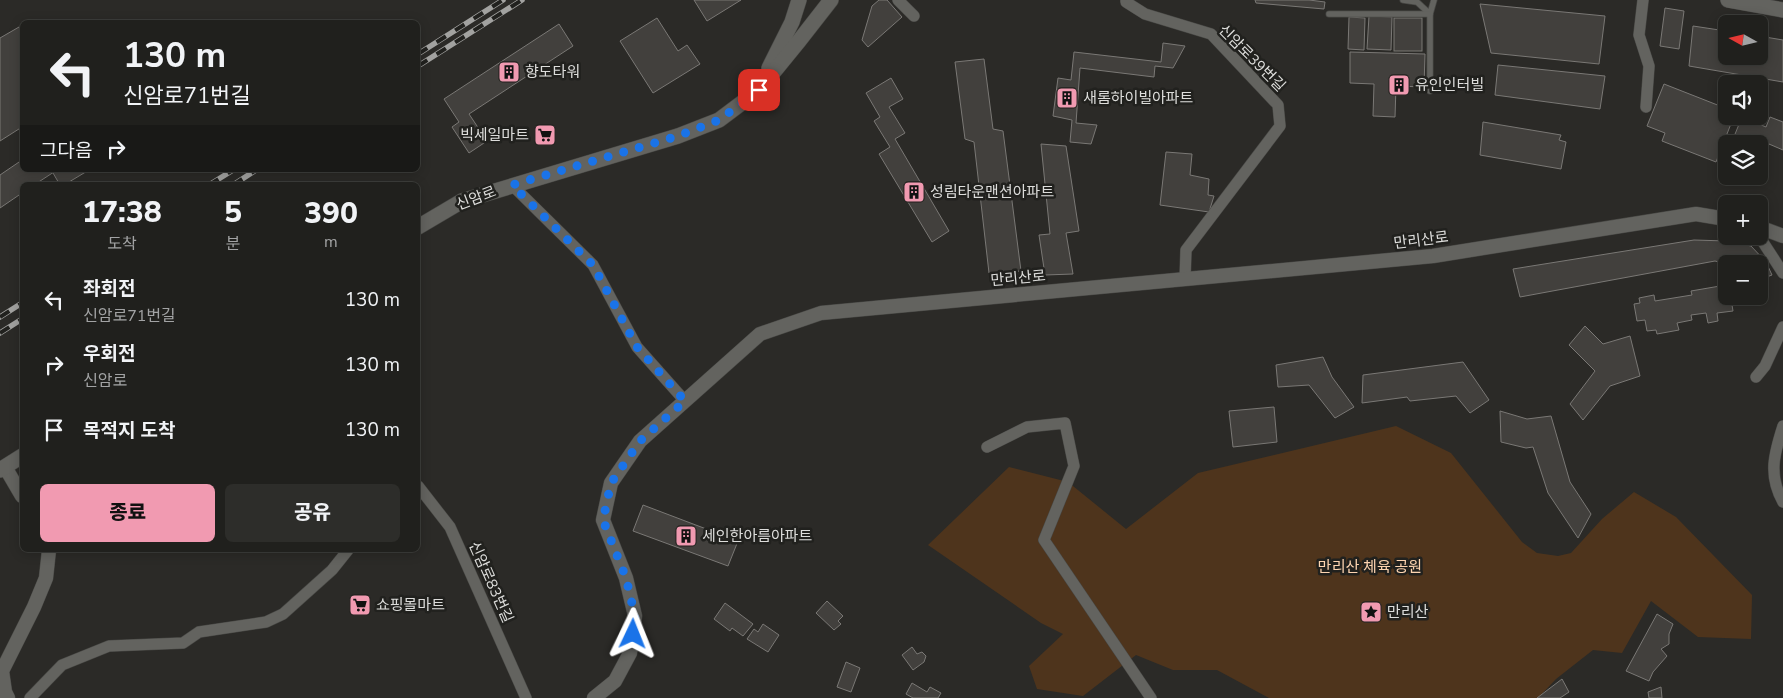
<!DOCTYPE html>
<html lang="ko">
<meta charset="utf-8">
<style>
:root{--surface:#20201d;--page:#2d2d2a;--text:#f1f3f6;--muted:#a2a3a4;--line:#3d3e3b;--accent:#f19ab1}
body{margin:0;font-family:"Nunito Sans","Noto Sans KR",sans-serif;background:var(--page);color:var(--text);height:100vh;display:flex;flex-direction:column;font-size:19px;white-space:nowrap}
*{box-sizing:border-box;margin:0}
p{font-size:16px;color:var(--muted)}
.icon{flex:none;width:28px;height:28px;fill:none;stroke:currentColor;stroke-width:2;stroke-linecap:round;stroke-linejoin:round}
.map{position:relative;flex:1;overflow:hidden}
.panel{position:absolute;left:20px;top:182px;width:400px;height:370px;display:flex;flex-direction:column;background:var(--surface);border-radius:8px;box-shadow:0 2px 12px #0003,0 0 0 1px var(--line)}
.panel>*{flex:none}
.hud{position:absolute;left:20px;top:20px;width:400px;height:152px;border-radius:8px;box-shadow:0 2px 12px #0003,0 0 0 1px var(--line);background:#20201d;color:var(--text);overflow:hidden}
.needle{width:32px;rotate:278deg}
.controls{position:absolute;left:1718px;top:15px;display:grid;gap:10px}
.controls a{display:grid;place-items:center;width:50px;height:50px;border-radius:8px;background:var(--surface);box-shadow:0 2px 12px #0003,0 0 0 1px var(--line);font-size:25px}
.pin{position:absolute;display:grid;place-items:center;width:42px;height:42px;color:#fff;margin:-21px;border-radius:10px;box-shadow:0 2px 8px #0006}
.me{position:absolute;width:55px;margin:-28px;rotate:2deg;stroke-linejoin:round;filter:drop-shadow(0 0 4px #0008)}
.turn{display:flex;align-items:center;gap:18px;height:105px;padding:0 20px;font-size:22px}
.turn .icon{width:65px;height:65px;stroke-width:2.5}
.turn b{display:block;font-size:35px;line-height:42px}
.then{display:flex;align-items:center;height:48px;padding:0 20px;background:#0003;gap:10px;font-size:19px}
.eta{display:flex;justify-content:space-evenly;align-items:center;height:85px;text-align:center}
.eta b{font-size:30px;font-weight:800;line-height:35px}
.cta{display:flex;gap:10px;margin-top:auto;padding:10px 20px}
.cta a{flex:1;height:58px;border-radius:8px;background:var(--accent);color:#111;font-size:20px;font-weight:800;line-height:58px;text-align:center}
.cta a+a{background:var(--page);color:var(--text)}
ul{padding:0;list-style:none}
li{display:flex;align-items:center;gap:15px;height:65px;padding:0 20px}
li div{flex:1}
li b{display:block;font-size:19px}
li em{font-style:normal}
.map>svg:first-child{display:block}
.green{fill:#4e341c}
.building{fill:#42403d;stroke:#7a7875}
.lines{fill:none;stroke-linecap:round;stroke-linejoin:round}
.service-casing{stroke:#484845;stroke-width:7}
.minor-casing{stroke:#484845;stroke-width:12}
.tertiary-casing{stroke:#484845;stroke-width:15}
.secondary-casing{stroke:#484845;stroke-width:16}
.service{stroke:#63635f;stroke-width:5.5}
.minor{stroke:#63635f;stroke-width:11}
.tertiary{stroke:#63635f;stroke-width:14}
.secondary{stroke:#63635f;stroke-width:15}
.rail-casing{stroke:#a2a2a0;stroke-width:5.5}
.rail{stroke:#21211e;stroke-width:4;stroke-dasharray:11;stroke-linecap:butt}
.route{stroke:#1a73e8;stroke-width:9;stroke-dasharray:0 16.2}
.labels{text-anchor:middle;stroke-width:5;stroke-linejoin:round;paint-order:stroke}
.street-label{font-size:15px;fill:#dddddb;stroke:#21211e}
.poi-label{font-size:15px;fill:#dddddb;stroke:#21211e;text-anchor:start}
.park-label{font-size:15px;fill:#fdd4b0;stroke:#21211e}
</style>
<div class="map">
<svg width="1783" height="698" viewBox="0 0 1783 698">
<rect width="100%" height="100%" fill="#2b2a27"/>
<path class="green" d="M1396,426L1451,453L1522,542L1537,553L1558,556L1571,553L1602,519L1634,492L1676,517L1752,595L1751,639L1698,637L1651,601L1622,653L1593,650L1556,679L1538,698H1269L1217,670H1173L1136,655L1083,696L1037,689L1029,666L1063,634L1041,623L928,545L1009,467L1068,482L1126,529L1198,473Z"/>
<g class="building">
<path d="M694,0H741L707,21Z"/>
<path d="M879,0H887L902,17L868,47L862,40L872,6Z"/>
<path d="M1255,0H1309L1325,2L1324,9L1256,3Z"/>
<path d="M1480,4L1605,16L1599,64L1491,53Z"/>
<path d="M1665,8L1684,11L1679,49L1660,46Z"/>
<path d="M1369,16L1392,17L1391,50L1367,49Z"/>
<path d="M1349,17L1365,18L1364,50L1348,49Z"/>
<path d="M657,18L678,51L687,45L700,64L653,93L620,41Z"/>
<rect x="1394" y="18" width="28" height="33"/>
<path d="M559,24L573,46L469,114L487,141L469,153L452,127L459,122L444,99Z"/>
<path d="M1693,26L1726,31V56H1759V36L1783,40V82L1689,66Z"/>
<path d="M19,27L22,33V127L0,141V38Z"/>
<path d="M1163,43L1185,46L1173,68L1155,66L1154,77L1080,68L1076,123L1097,125L1091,144L1070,142L1072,120L1053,116L1058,78L1071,80L1074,52L1161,62Z"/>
<path d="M1350,52L1425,54L1424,87L1396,86L1395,117L1373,116L1374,84L1350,83Z"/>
<path d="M984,59L993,129L1003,131L1021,271L989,273L974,142L965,139L955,62Z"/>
<path d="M1498,65L1605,76L1600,109L1495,95Z"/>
<path d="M891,78L903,99L889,107L905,133L895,139L949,231L932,242L879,154L890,147L874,121L880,117L866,93Z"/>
<path d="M1664,84L1720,106L1725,94L1726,95V116H1734L1716,162L1662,141L1665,133L1647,126Z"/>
<path d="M1742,117L1766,127L1770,117L1783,122V150L1769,144L1765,152L1759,150V144H1745L1733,139Z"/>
<path d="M1483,122L1561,135L1559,140L1566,142L1561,169L1480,155Z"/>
<path d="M1041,144L1066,146L1079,231L1066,233L1073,274L1045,275L1039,235L1050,234Z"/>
<path d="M1166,152L1192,154L1190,175L1209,179L1208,195L1214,196L1209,212L1160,205Z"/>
<path d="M22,160V170H57L34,185H22V193L0,208V175Z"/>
<path d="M57,170H89L64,185H60L53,173Z"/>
<path d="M1694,240L1727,241L1751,246L1766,262L1772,275L1759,280V264H1726L1715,261L1520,297L1513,269Z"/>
<path d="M1726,281V296H1737V298L1731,299L1733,311L1717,313L1718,321L1708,323L1706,313L1691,315L1692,320L1677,323L1679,330L1657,334L1656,330L1647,331L1645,320L1637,321L1634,304L1640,303L1639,298L1654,295L1655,301L1692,295L1691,291L1720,286V282Z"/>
<path d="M1585,326L1603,344L1630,336L1640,376L1610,386L1583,420L1570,404L1595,371L1569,345Z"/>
<path d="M1323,357L1332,377L1354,407L1335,418L1309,385L1278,387L1276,365Z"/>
<path d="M1463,362L1489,400L1470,413L1456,396L1410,401L1407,397L1362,403L1363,375Z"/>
<path d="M1274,407L1277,442L1233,447L1229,411Z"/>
<path d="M1500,411L1527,419L1551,416L1570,482L1591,514L1578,538L1548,493L1533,447L1526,448L1501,442Z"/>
<path d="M643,505L738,541L728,566L633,531Z"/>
<path d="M827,601L843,616L838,621L841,624L834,630L816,613Z"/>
<path d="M725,603L753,624L743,636L732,628L730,631L714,619Z"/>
<path d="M1657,614L1673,624L1669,634V644L1661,649L1667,656L1653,672L1649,681L1626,671Z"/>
<path d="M763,624L779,635L768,652L747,639L754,629L758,632Z"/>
<path d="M912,647L917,654L922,652L926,656L924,662L913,670L902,655Z"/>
<path d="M846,662L860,668L851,692L837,687Z"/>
<path d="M1562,679L1569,692L1560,698H1537Z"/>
<path d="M912,683L927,692L930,687L941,693L938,698H913L906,694Z"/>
<path d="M1661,687L1662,698H1649L1648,692Z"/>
</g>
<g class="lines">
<g class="service-casing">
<g id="service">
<path d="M1403,0L1417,2L1430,14L1434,0"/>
<path d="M1329,14H1430V91"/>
</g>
</g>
<g class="minor-casing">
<g id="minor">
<path d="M898,0L914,16"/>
<path d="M1126,0V2L1145,14L1211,34L1278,105L1280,126L1186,250L1185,279"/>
<path d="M1643,0L1639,35L1649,66L1646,107"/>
<path d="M512,185L593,265L637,347L685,401"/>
<path d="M1759,236L1783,273"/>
<path d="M1756,377L1765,366L1783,327"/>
<path d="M1783,426C1774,454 1768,475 1783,502"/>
<path d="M987,447L1027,427L1065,423L1074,466L1044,540L1151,698"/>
<path d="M418,486L450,527L526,698"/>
<path d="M30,698L62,665L109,646L183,643L199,632L266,622L283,614L332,570L348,550"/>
</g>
</g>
<g class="tertiary-casing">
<g id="tertiary">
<path d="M1759,227L1783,236"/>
<path d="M5,467L22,496"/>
<path d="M8,698L5,692L2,671L34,607L46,578L49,550"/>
<path d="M594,698L615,681L630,653L635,616L626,578L603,520L611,483L640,441L760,334L821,313L1433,256L1696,214L1726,219"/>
</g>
</g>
<g class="secondary-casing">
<g id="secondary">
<path d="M1728,0L1783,10"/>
<path d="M769,68L792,22L799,0"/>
<path d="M418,227L462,201L678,136L719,120L759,90L799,41L831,0"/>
<path d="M0,470L22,456"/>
</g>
</g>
<use href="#service" class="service"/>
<use href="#minor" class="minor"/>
<use href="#tertiary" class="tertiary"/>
<use href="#secondary" class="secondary"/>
<g class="rail-casing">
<g id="rail">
<path d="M418,54L503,0"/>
<path d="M418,66L522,0"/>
<path d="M209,185L233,170"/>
<path d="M233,185L256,170"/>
<path d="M0,317L22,303"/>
<path d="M0,333L22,319"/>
</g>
</g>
<use href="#rail" class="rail"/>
</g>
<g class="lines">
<path class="route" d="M633,634L635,616L626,578L603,520L611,483L640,441L685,401L637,347L593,265L512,185L678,136L719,120L759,90"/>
</g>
<defs>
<g id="building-square" transform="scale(1.125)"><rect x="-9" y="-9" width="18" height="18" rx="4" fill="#f19ab1" stroke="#21211e"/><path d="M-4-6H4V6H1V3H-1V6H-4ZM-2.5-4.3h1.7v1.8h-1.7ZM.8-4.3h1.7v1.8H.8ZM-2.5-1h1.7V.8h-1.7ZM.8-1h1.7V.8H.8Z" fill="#111"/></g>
<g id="supermarket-square" transform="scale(1.125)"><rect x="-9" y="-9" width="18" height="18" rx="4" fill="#f19ab1" stroke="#21211e"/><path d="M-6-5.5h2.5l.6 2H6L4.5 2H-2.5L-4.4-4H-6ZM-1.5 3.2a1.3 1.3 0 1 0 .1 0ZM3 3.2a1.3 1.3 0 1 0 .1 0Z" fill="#111"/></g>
<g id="sight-square" transform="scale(1.125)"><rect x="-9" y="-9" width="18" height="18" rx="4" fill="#f19ab1" stroke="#21211e"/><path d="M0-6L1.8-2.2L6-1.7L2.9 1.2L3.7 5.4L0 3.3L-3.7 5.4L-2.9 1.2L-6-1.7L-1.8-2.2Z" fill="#111"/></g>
</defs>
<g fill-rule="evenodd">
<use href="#building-square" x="509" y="72"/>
<use href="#building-square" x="1399" y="85"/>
<use href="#building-square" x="1067" y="98"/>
<use href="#supermarket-square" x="545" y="135"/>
<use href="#building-square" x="914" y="192"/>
<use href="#building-square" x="686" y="536"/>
<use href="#supermarket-square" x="360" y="605"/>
<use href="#sight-square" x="1371" y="612"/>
</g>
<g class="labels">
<g class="street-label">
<text transform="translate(1252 58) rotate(45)" y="5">신암로39번길</text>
<text transform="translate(476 198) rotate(-21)" y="5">신암로</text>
<text transform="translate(1421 240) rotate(-7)" y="5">만리산로</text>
<text transform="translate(1018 278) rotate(-5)" y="5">만리산로</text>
<text transform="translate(491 582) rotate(66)" y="5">신암로83번길</text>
</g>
<g class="poi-label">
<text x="525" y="77">향도타워</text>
<text x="1415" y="90">유인인터빌</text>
<text x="1083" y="103">새롬하이빌아파트</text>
<text x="529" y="140" text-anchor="end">빅세일마트</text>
<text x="930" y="197">성림타운맨션아파트</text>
<text x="702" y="541">세인한아름아파트</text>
<text x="376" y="610">쇼핑몰마트</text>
<text x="1387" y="617">만리산</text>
</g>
<g class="park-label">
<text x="1370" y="572">만리산 체육 공원</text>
</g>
</g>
</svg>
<div class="controls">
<a><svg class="needle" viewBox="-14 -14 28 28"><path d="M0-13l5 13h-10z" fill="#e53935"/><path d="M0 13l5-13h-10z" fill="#a2a3a4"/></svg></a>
<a><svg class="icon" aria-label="sound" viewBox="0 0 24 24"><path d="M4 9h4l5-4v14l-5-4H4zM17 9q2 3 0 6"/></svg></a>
<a><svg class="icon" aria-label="layers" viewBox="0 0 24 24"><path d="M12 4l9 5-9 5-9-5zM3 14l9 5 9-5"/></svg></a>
<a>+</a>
<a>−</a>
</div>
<div class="pin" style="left:759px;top:90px;background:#d93025"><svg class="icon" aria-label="arrive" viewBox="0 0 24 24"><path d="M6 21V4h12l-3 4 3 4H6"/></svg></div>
<svg class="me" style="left:633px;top:634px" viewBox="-20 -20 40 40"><path d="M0-17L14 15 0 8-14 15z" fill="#1a73e8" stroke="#fff" stroke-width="4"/></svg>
<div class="hud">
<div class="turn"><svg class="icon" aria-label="left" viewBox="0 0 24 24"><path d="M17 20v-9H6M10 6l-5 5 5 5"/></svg><div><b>130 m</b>신암로71번길</div></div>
<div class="then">그다음<svg class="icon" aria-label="right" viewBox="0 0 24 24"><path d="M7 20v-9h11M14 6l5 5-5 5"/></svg></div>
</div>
<section class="panel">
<div class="eta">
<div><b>17:38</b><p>도착</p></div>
<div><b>5</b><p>분</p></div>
<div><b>390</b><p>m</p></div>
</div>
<ul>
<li><svg class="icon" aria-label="left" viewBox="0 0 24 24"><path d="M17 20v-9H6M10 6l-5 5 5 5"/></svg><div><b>좌회전</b><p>신암로71번길</p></div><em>130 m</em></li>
<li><svg class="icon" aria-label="right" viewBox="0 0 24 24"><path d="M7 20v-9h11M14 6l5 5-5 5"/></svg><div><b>우회전</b><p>신암로</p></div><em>130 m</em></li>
<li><svg class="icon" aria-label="arrive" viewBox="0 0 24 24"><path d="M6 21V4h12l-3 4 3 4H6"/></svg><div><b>목적지 도착</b></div><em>130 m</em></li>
</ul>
<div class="cta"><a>종료</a><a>공유</a></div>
</section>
</div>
